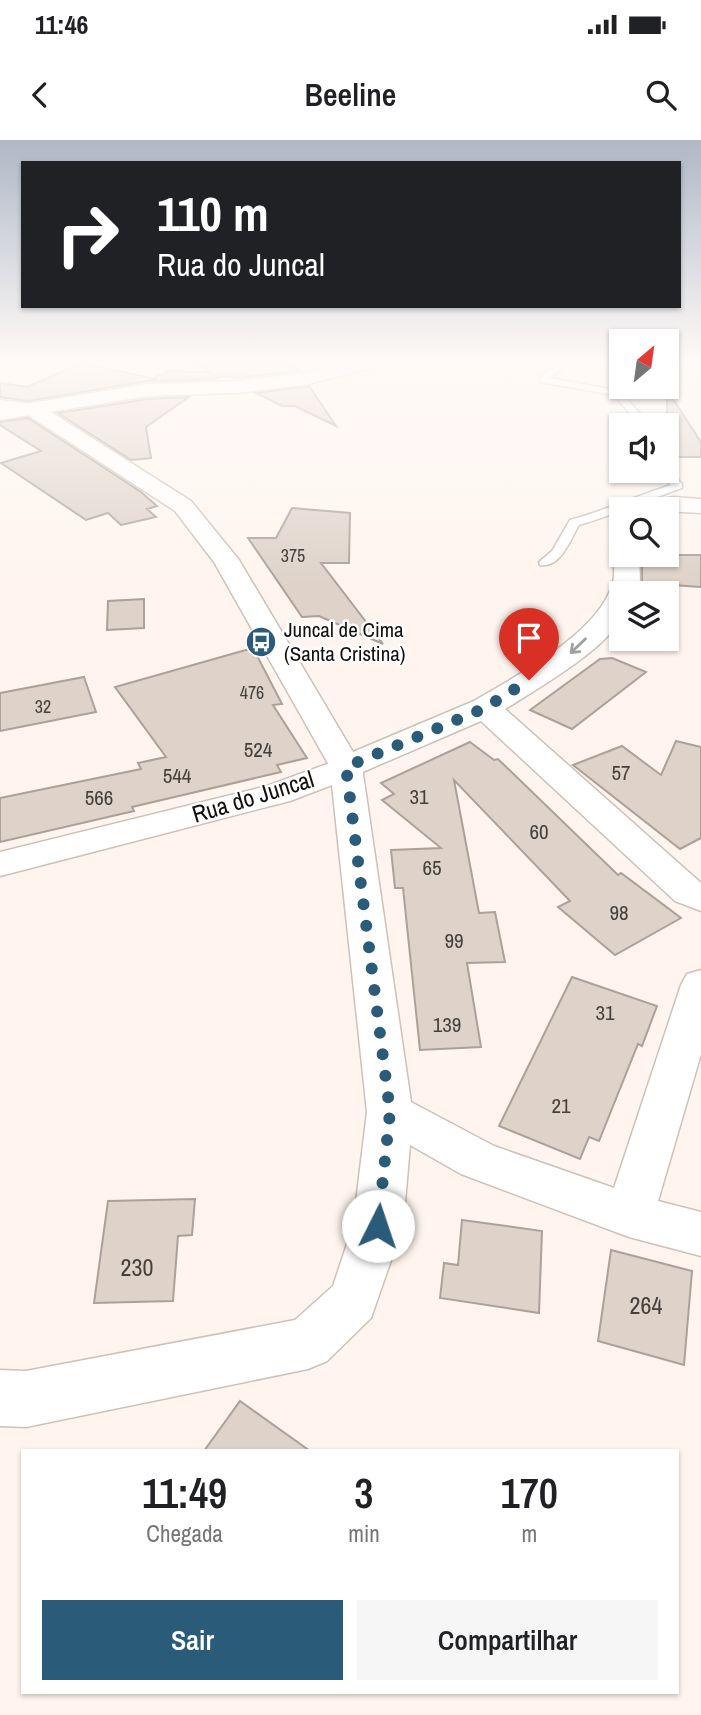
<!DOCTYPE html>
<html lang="pt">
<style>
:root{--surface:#fff;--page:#f6f6f6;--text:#202124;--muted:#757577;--accent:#2a5b79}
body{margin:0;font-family:"Archivo Narrow",sans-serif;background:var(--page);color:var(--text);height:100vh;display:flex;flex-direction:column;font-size:26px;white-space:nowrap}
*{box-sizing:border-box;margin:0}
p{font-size:23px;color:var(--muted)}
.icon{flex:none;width:38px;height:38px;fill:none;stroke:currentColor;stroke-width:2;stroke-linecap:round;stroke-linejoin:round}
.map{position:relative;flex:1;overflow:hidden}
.panel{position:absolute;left:21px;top:1309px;width:658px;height:245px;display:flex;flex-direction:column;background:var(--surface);border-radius:0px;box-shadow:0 2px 5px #0004}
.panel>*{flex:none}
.hud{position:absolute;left:21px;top:21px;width:660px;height:147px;border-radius:0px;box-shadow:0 2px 5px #0004;background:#202124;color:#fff;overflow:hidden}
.needle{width:46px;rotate:29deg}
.tools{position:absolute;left:609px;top:189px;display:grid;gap:14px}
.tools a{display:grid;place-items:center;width:70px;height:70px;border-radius:0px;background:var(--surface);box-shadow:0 2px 5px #0004;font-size:35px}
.pin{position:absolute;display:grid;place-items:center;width:60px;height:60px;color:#fff;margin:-72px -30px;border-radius:50% 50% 50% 0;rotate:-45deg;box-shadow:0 0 7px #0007}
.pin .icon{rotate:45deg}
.me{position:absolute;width:77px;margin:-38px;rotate:4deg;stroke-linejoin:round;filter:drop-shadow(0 0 5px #0008)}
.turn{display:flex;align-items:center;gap:24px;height:147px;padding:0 21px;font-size:32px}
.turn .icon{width:91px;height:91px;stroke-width:2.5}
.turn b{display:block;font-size:49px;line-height:60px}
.eta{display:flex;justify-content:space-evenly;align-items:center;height:119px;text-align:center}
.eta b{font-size:42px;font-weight:600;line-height:49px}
.cta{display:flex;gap:14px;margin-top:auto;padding:14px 21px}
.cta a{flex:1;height:80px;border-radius:0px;background:var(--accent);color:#fff;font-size:28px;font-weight:600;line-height:80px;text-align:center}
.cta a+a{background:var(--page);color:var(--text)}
.status{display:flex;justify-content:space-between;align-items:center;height:49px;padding:0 35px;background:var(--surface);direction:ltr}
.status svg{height:19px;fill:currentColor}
header{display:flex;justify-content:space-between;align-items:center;height:91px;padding:0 21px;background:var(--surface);font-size:32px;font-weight:600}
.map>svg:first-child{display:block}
.building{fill:#ded2c9;stroke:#aca198;stroke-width:2}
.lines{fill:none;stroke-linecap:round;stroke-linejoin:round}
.lane-casing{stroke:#cdc1b8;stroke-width:3}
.street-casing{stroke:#cdc1b8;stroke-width:3}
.secondary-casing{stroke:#cdc1b8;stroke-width:3}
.lane{fill:#fff;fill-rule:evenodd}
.street{fill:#fff;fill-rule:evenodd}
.secondary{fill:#fff;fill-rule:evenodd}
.oneway{stroke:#a19f9e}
.route{stroke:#2a5b79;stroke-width:12;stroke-dasharray:0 21.6}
.labels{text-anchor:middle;stroke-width:5;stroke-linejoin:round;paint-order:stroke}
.far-number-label{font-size:18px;fill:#46403b}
.far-poi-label{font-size:21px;fill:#130f0c;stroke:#fff;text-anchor:start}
.number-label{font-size:21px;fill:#46403b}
.street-label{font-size:24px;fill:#130f0c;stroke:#fff}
.near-number-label{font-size:24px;fill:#46403b}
</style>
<div class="status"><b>11:46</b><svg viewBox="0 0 49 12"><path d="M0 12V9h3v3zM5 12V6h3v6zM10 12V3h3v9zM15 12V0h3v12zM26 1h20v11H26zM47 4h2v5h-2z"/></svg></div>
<header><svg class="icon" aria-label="back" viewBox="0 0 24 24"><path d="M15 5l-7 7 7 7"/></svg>Beeline<svg class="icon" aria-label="search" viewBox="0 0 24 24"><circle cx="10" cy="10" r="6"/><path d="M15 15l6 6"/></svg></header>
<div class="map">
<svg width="701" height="1575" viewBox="0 0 701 1575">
<rect width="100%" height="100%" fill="#fff5ee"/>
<g class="building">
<path d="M191,222H293L299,231L237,238L220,236L215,239L148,241L28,261L0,257V243L27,247L82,223L155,239L157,235H164L166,231L211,232Z"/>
<path d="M309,246L336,286L295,266H282L256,253Z"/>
<path d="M667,250L701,302V317H667Z"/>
<path d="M189,257L146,287L151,318L131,320L58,273L148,259Z"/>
<path d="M28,278L141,352L157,366L147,369L156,377L121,385L108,373L86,380L1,323L41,311L0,285V282Z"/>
<path d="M292,368L350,373L349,423H321L383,504L319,476L302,477L248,398H276Z"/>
<path d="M642,415H701V447L642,443Z"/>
<path d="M144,459V488L107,490L108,461Z"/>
<path d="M253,508L282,564L273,565L307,618L277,625L281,632L132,667L134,671L0,702V658L141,629L138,623L166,617L115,547Z"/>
<path d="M612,518L646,532L572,589L530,570L600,519Z"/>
<path d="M84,537L96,572L0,591V553Z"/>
<path d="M676,601L701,607V698L680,709L573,625L622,606L661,635Z"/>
<path d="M470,602L494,620L498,619L618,735L621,733L681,778L615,815L558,767L570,761L454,640L479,773L495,772L505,822L467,823L481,907L420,910L403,748H395L391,710L441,708L382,660L394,654L381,643Z"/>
<path d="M572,837L657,866L642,906L638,904L599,1001L589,997L580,1019L499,986Z"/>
<path d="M195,1059L192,1095L178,1096L173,1161L94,1163L108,1061Z"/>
<path d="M462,1080L542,1091L539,1173L440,1158L444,1123L458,1125Z"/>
<path d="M611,1110L692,1131L684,1225L598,1201Z"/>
<path d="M240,1261L310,1311H204Z"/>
</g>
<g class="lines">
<g class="lane-casing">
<g id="lane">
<path d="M553,222H563V227L550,238L620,251L650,285H640L614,255L540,242V238L553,226Z"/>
<path d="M667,328L682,344V348C647,360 614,375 579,385C570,400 561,428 540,425L539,422L552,411L570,380C604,371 636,356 671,345L658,331H667Z"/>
</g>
</g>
<g class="street-casing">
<g id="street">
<path d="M349,222H381L379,226L304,245L237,253L148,256L0,280V268L148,244L237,241L304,233Z"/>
<path d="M674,357L701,359V373L627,369L631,364Z"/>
<path d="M621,409V415H639L640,441L635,453H621C621,460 623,468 621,475C615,506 523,557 496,575L485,577L474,575L470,568L474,561C516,536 600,493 613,442C615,434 614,423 613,415Z"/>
<path d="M346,617L358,620L362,627L411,962L494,1006L614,1048L681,845L687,834L701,830V914L658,1061L701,1072V1116L629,1097L461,1034L410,1005L403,1086L371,1178L327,1221L308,1229L26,1287L0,1286V1230L26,1231L295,1180L333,1146L353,1086L367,972L332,645L290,661L0,736V712L267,646Z"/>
</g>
</g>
<g class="secondary-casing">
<path id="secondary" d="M0,260L40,265L191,361L239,420L353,612L474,561L485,559L496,561L701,743V771L675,761L481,581L358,634L346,637L334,634L214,422L175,371L28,275L0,272Z"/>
</g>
<use href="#lane" class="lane"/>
<use href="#street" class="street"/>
<use href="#secondary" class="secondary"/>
</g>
<defs><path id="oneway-shaft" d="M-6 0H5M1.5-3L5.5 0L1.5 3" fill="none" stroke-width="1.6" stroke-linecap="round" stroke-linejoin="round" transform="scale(1.75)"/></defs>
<use class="oneway" href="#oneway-shaft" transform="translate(578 506) rotate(136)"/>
<linearGradient id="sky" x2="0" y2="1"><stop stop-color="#afb8c6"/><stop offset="0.5" stop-color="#fffaf7"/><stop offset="1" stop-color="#fffaf7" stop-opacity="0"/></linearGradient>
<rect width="701" height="443" fill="url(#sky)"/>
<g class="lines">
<path class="route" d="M378,1086L390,972L346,627L485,568L529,540"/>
</g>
<defs>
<g id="bus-disc" transform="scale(1.575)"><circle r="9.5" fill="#2a5b79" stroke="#fff"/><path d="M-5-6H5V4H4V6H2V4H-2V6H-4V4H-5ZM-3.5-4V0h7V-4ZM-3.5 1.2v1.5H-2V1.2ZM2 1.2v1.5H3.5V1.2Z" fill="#fff"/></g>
</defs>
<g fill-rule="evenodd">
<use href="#bus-disc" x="261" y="502"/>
</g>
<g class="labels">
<g class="far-number-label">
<text x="293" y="422">375</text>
<text x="252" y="559">476</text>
<text x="43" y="573">32</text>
</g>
<g class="far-poi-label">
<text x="284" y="497">Juncal de Cima<tspan x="284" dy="24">(Santa Cristina)</tspan></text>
</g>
<g class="number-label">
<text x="258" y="617">524</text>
<text x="621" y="640">57</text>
<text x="177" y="643">544</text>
<text x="419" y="664">31</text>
<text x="99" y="665">566</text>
<text x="539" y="699">60</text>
<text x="432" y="735">65</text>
<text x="619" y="780">98</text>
<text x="454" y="808">99</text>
<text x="605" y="880">31</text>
<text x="447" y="892">139</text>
<text x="561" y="973">21</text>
</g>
<g class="street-label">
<text transform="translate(253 657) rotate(-17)" y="8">Rua do Juncal</text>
</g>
<g class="near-number-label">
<text x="137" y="1136">230</text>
<text x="646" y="1174">264</text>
</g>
</g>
</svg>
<div class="tools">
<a><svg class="needle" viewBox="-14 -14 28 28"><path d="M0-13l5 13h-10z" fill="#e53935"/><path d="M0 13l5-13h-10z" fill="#757577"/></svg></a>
<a><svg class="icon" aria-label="sound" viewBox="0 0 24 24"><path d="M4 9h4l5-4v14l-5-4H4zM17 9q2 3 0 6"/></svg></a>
<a><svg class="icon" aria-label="search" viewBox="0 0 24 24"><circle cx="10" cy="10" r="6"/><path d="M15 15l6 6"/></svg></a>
<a><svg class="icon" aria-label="layers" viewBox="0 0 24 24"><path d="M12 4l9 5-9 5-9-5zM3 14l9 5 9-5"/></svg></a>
</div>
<div class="pin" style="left:529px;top:540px;background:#d93025"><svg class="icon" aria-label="arrive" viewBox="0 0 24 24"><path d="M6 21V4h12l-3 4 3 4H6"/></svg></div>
<svg class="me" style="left:378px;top:1086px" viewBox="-20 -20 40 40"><circle r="19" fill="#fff"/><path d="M0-13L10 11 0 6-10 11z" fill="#2a5b79"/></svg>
<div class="hud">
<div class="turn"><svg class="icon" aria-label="right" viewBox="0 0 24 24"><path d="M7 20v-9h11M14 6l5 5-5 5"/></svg><div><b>110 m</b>Rua do Juncal</div></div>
</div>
<section class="panel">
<div class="eta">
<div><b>11:49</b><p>Chegada</p></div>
<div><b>3</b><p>min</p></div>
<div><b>170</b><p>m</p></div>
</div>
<div class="cta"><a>Sair</a><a>Compartilhar</a></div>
</section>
</div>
